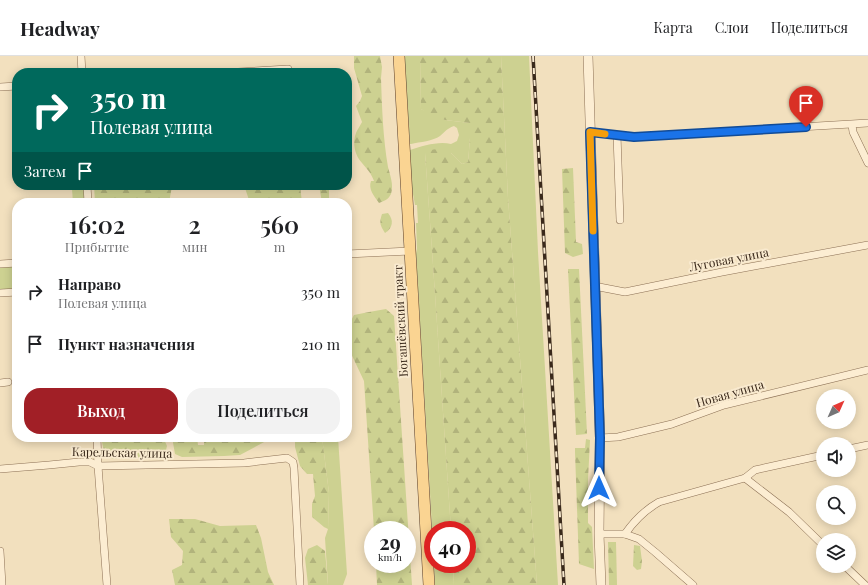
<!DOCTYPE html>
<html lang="ru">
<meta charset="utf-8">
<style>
:root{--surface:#fff;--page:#f2f2f2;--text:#202124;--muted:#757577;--line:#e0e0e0;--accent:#a11f26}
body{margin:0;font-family:"Playfair Display",serif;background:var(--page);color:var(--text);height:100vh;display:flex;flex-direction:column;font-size:15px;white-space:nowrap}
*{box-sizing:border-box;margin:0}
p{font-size:13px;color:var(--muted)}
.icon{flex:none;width:22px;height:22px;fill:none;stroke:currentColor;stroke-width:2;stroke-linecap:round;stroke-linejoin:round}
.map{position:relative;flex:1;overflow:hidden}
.details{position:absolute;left:12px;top:142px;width:340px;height:244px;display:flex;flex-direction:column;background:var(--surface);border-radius:16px;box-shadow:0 2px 10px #0003}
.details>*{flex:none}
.hud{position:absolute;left:12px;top:12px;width:340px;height:122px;border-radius:16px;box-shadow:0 2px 10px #0003;background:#00695c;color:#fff;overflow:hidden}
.needle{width:26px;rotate:45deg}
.buttons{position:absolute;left:816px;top:333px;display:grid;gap:8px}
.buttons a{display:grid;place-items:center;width:40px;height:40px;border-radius:50%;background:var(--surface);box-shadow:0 2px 10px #0003;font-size:20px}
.speed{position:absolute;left:364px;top:465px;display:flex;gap:8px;font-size:20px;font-weight:700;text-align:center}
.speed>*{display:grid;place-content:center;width:52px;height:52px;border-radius:50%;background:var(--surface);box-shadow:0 2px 10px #0003;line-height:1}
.speed small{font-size:10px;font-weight:400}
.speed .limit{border:6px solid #d22;background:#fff;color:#111}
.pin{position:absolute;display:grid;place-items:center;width:34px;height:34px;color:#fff;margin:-41px -17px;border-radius:50% 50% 50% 0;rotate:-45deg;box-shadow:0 0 4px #0007}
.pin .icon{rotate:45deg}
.me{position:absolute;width:44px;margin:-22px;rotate:0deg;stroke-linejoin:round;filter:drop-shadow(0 0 3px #0008)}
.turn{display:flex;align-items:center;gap:14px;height:84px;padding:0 12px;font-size:18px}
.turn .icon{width:52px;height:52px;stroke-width:2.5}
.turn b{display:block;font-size:28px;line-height:34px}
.then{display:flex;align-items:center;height:38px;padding:0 12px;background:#0003;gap:8px;font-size:15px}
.eta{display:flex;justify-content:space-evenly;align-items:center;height:68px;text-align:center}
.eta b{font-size:24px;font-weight:600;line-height:28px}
.action{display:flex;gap:8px;margin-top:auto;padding:8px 12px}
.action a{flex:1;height:46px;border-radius:16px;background:var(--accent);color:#fff;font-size:16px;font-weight:600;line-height:46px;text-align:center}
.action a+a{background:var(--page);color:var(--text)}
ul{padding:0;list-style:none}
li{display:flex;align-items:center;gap:12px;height:52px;padding:0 12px}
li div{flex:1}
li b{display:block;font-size:15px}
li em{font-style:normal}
header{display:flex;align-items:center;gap:24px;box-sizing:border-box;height:56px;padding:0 20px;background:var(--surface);border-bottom:1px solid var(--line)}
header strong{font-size:19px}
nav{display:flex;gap:22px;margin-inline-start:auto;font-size:14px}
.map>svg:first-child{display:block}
.grass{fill:#cdd191}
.forest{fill:url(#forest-firs)}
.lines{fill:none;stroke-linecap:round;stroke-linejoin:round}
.minor-casing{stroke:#8c7055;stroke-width:8}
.tertiary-casing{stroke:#8c7055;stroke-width:10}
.primary-casing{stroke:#593e2a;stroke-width:12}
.minor{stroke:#fcedd2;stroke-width:7}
.tertiary{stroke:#fcedd2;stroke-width:9}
.primary{stroke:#fad492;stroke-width:11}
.rail-casing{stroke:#3a291b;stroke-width:3.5}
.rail{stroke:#f9eacf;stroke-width:2;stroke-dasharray:6;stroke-linecap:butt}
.route-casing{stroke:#114b97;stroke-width:10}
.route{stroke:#1a73e8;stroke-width:7}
.slow{stroke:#f59e0b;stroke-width:7}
.labels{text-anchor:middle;stroke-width:4;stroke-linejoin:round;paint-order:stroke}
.street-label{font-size:12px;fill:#3a291b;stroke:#f9eacf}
</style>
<header>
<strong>Headway</strong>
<nav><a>Карта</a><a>Слои</a><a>Поделиться</a></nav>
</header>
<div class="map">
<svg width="868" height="529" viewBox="0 0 868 529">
<defs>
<pattern id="forest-firs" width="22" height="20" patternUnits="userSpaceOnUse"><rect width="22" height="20" fill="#cdd191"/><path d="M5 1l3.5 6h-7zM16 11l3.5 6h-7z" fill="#b1b37c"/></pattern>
</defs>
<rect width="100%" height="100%" fill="#f2e0be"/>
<g class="grass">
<path d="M404,0H420L421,53L445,64L470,67V82L468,106L462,108L451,97H425L432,194L451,474H433V488L416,198L417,192L416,167H418L417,149H415L411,127L410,94C423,90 438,85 451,88L457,85L459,79L457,72L454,70C446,73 446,75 440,80C433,85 420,86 411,88H410Z"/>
<path d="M501,0H529L538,196L558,529H537L508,142Z"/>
<path d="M75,131H84V147H73L72,133Z"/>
<path d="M0,210H17V233L0,234Z"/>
<path d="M322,381H338L347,518L343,529H328L325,482L328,473L329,437Z"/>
<path d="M434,508H453L454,529H435Z"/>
</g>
<g class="forest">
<path d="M354,0H380L382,11L381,22C382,52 383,82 388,111C390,119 394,129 391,138C388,144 384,145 379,147C374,140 368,133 371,125H374C371,117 367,113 362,107C355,100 352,87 356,77C357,74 360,70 362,66L356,50L360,45L362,40L354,12Z"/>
<path d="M420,0H501L508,142L537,529H454L453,508H467V474H451L432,194L425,97L430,94L437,93L451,97L462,108L468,106L470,82V67L445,64L432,60L421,53Z"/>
<path d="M573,112L576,186L582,188L583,198L573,201L565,197L562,113Z"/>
<path d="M94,129H173L172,130L169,147H95Z"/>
<path d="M244,129H300L302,147H252L249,144Z"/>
<path d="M319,129H329V147H322Z"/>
<path d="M388,157C394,164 393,172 385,177C380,169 379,167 382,158Z"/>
<path d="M568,213H579L587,378L576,379Z"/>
<path d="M386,253L394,260L412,529H377L376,508H407V474H374L364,325L347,289V272L354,259L369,256Z"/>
<path d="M101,381H163L167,390L165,398L156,401L113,403L104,396Z"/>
<path d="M172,381H197L198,389H204V381H268L266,385L240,399L224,400L182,401L175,398Z"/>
<path d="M295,381H322L329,437L328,473L324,471L312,461V448L315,440L313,418H307L300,410L295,391Z"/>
<path d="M586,383L590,384L588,424V467L592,471L594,513L579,508L575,396V392H585Z"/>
<path d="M169,463H195L220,470L256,469L261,482L268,516L274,529H175L172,514L182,509L183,495L171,481Z"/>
<path d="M608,486H616L617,529H609Z"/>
<path d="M317,489L325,495L328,529H308L305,502L308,493Z"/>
<path d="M634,489L640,490L642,505L641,513L637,514L633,510Z"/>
</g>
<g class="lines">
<g class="minor-casing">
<g id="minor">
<path d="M81,0L82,17"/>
<path d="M220,17L288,13"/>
<path d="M0,31L17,30"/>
<path d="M852,69L853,76L868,107"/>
<path d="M590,76L634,81L868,67"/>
<path d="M617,79L620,164"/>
<path d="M87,129L88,147"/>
<path d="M347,198L410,195"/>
<path d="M0,208L17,207"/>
<path d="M594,230L625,236L722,216L868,189"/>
<path d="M0,237L17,236"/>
<path d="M0,327L8,326"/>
<path d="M97,381L98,410L107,529"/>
<path d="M600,382L618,381L672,368L724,349L868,314"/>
<path d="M849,393L868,389"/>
<path d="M0,413L49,409L79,406H90L98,410L244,407L287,402L293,406L294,412L300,529"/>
<path d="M745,422L789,456L823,489"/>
<path d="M599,478H625L639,483L655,496L693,529"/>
<path d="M625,478C634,465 645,454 659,446L745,422L755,414L823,399"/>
<path d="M0,495L2,529"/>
<path d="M845,510L865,529"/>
</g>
</g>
<g class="tertiary-casing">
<path id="tertiary" d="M588,0L600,382L599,478L601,529"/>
</g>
<g class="primary-casing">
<path id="primary" d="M399,0L429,529"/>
</g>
<use href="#minor" class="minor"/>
<use href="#tertiary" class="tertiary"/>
<use href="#primary" class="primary"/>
<g class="rail-casing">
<path id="rail" d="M533,0L564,529"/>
</g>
<use href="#rail" class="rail"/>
</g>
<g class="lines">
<g class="route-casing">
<path id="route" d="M599,432L600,382L590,76L634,81L806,71"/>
</g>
<use href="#route" class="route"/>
<path class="slow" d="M593,175L590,76L605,78"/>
</g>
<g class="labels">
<g class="street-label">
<text transform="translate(729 204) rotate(-11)" y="4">Луговая улица</text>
<text transform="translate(401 265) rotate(-93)" y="4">Богашёвский тракт</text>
<text transform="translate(730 338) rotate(-16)" y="4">Новая улица</text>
<text transform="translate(122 397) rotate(1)" y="4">Карельская улица</text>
</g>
</g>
</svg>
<div class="buttons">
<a><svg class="needle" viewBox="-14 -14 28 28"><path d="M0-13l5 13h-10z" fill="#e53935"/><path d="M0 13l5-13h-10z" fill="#757577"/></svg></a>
<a><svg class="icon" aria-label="sound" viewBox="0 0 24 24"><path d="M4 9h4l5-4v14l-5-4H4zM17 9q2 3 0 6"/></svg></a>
<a><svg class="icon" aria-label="search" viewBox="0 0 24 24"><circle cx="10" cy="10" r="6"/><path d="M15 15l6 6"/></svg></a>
<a><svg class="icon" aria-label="layers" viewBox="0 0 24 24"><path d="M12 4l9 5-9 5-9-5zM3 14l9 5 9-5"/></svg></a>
</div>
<div class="speed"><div>29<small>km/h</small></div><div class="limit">40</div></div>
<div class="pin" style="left:806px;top:71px;background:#d93025"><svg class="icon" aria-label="arrive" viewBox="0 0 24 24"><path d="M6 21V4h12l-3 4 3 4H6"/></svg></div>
<svg class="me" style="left:599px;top:432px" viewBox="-20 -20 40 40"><path d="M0-17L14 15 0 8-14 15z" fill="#1a73e8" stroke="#fff" stroke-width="4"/></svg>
<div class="hud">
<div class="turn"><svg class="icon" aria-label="right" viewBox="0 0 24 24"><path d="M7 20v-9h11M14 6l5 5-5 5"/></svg><div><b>350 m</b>Полевая улица</div></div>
<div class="then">Затем<svg class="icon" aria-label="arrive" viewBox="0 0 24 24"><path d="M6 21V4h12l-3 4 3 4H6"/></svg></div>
</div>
<section class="details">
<div class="eta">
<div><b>16:02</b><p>Прибытие</p></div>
<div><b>2</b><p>мин</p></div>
<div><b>560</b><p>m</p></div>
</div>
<ul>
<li><svg class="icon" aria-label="right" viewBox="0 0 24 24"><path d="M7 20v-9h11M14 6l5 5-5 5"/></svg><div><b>Направо</b><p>Полевая улица</p></div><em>350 m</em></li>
<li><svg class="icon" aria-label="arrive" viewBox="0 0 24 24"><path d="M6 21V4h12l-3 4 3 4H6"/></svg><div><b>Пункт назначения</b></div><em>210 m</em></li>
</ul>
<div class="action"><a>Выход</a><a>Поделиться</a></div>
</section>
</div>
